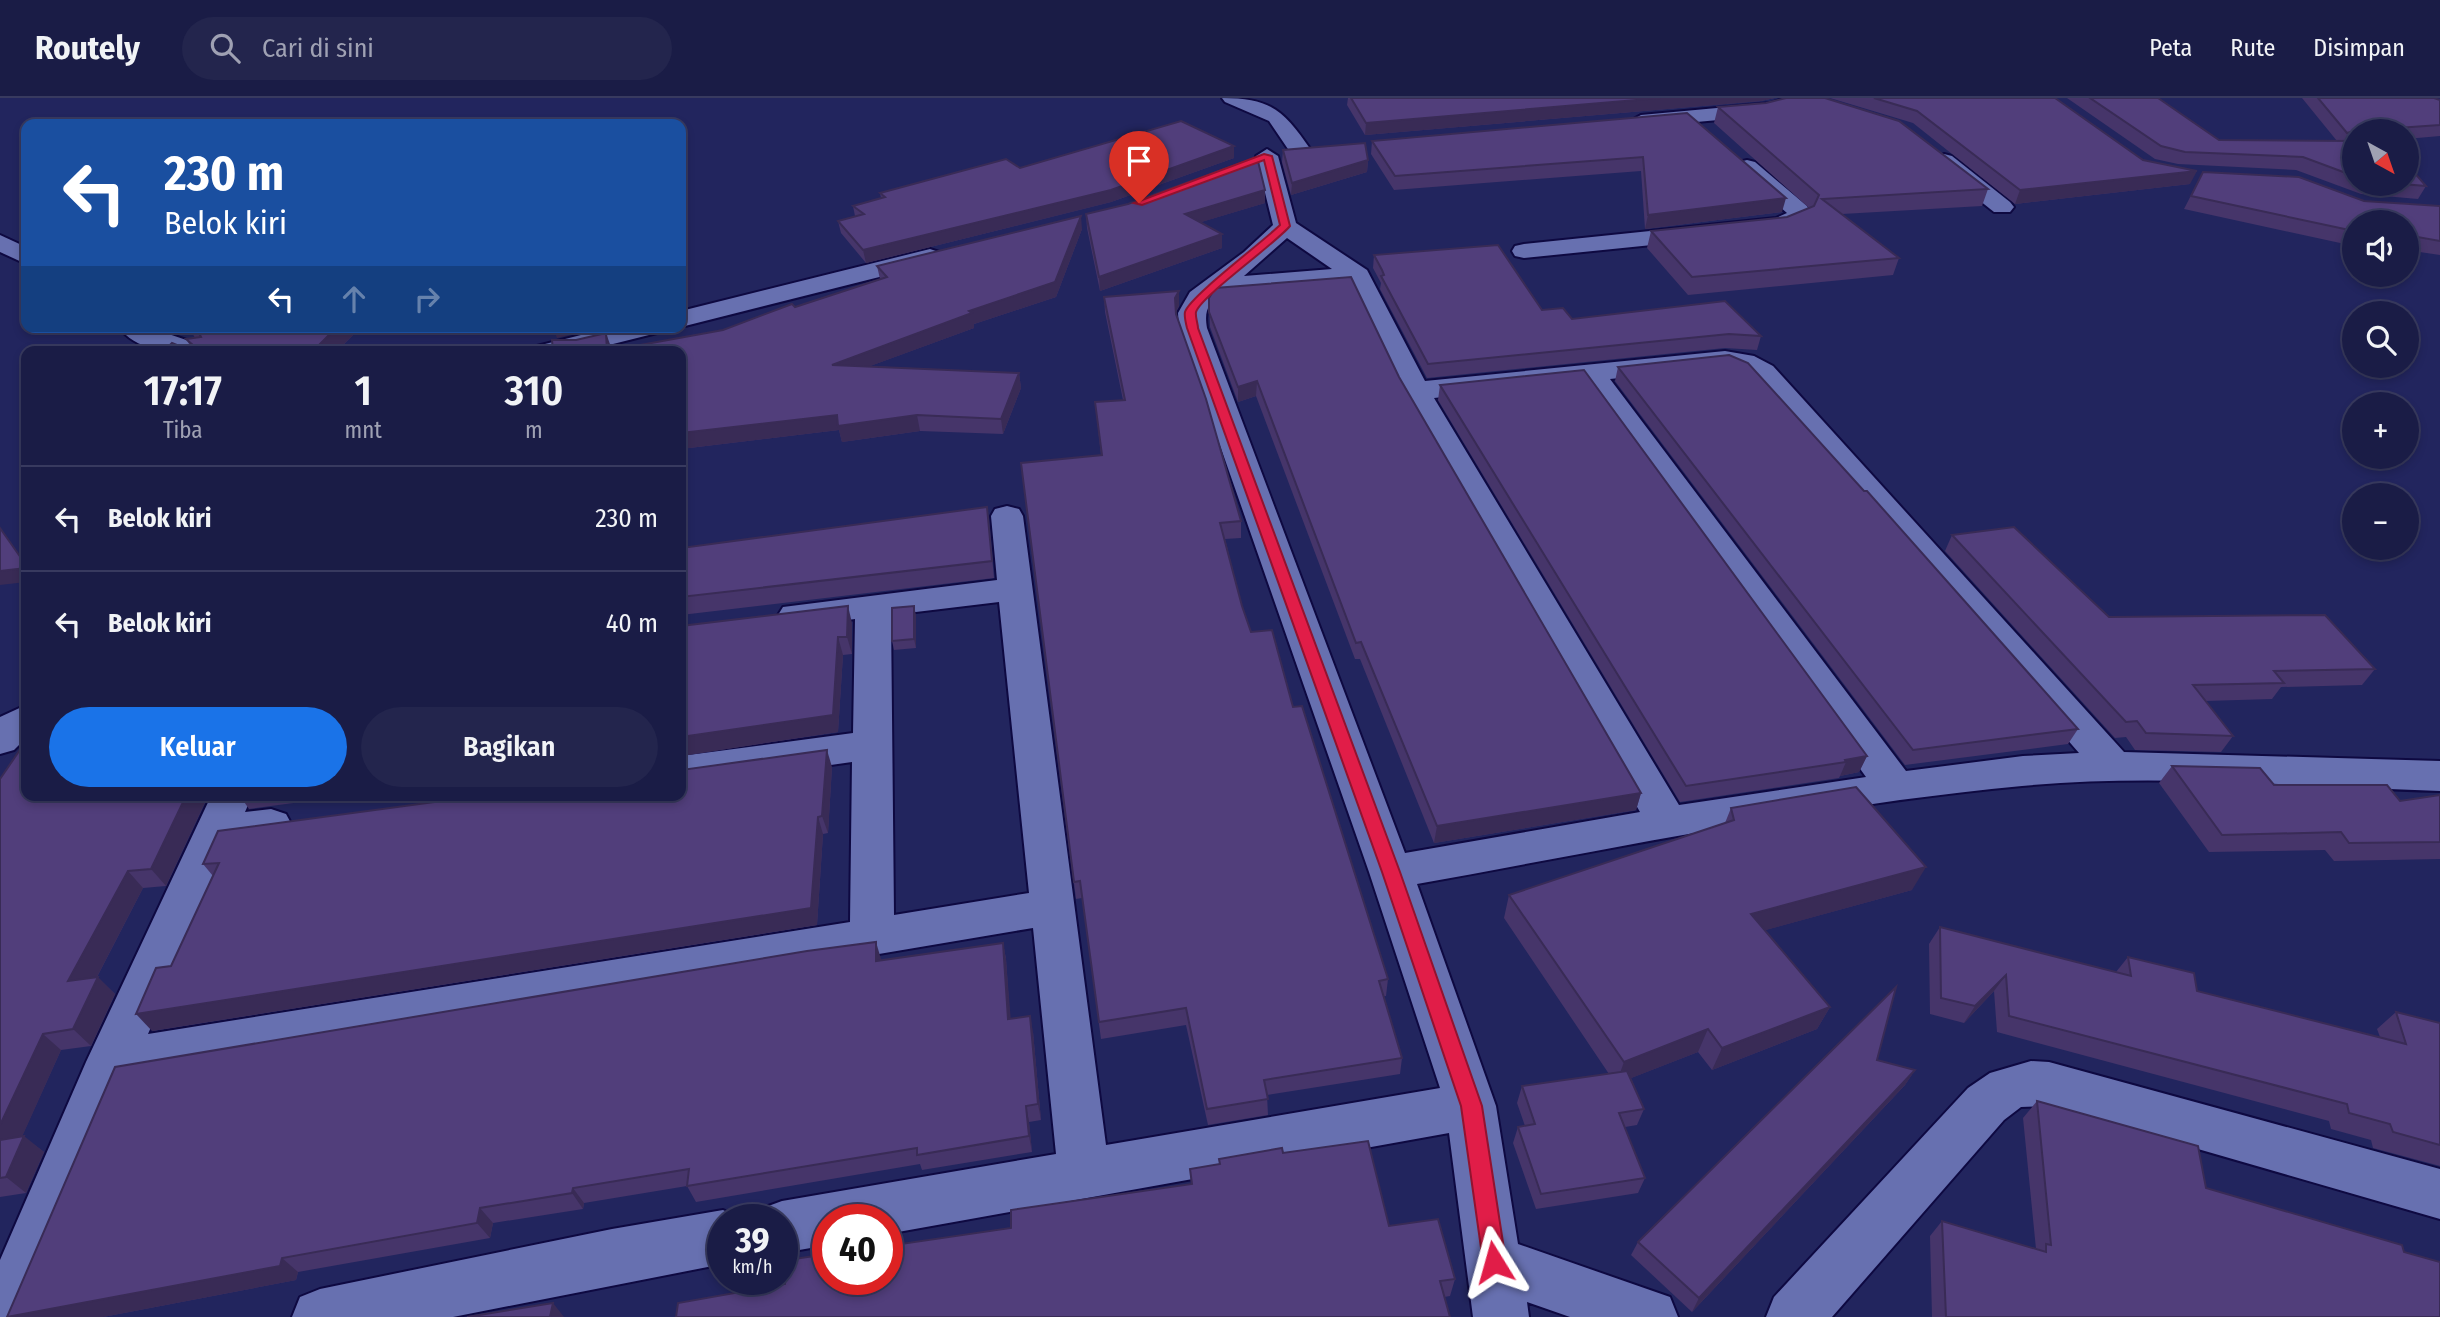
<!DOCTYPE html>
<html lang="id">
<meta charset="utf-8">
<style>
:root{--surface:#1a1c46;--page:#23254d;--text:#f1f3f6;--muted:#9fa1b3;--line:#383a5f;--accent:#1a73e8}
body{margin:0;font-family:"Fira Sans Condensed",sans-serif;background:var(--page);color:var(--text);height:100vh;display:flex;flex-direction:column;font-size:26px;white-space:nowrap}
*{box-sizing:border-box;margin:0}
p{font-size:23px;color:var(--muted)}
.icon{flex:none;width:38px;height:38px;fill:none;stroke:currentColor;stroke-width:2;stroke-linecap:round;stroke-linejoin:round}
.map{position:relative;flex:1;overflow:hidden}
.panel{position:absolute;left:21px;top:248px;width:665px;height:455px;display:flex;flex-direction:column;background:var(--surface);border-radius:14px;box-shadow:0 4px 10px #0003,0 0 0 2px var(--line)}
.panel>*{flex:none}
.guide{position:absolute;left:21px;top:21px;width:665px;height:214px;border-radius:14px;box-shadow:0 4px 10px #0003,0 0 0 2px var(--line);background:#1a4fa0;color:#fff;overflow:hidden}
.needle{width:46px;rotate:140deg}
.fabs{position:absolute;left:2342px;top:21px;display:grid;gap:14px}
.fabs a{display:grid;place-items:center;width:77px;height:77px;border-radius:50%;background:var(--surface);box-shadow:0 4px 10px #0003,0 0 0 2px var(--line);font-size:35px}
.speed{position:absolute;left:707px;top:1106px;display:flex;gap:14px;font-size:35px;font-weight:700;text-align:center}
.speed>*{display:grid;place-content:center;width:91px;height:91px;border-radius:50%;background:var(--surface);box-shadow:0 4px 10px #0003,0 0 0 2px var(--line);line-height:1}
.speed small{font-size:18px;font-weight:400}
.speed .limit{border:10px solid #d22;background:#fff;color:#111}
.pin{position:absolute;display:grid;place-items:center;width:60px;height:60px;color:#fff;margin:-72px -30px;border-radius:50% 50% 50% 0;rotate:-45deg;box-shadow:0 0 7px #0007}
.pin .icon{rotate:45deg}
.me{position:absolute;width:77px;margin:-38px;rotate:352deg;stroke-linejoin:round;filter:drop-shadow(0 0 5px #0008)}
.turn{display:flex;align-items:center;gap:24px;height:147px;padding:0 28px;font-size:32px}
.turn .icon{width:91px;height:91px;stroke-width:2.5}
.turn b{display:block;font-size:49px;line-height:60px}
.lanes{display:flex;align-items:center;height:66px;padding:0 28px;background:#0003;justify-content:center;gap:35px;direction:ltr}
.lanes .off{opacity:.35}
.eta{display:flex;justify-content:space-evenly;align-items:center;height:119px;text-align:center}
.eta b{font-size:42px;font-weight:600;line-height:49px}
.cta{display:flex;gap:14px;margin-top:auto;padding:14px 28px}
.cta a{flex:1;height:80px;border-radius:42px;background:var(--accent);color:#fff;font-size:28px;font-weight:600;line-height:80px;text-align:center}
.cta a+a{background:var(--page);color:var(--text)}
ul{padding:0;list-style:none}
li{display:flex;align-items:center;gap:21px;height:105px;padding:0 28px;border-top:2px solid var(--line)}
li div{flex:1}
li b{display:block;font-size:26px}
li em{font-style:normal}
header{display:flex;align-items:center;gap:42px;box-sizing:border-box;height:98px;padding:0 35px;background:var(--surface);border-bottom:2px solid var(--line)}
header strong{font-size:33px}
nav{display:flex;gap:38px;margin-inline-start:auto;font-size:24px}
.search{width:490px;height:63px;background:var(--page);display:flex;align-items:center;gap:18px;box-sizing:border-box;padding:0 24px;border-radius:38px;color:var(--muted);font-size:26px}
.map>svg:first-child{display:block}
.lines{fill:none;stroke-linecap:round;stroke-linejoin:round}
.minor-casing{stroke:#0e0941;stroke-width:4}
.minor{fill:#6770b0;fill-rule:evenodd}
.wall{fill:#46356a}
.shaded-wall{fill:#392b56}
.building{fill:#513e7b;stroke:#392b56;stroke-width:2}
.route{fill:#e11d48;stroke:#92132f;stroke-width:2}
</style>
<header>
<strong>Routely</strong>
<div class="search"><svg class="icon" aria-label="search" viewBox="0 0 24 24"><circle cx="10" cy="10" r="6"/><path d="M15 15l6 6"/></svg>Cari di sini</div>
<nav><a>Peta</a><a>Rute</a><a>Disimpan</a></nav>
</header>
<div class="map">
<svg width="2440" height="1219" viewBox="0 0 2440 1219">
<rect width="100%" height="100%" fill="#22255e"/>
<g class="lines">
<g class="minor-casing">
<g id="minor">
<path d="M1222,0C1272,0 1284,13 1311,52L1300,59L1292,57L1269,23L1225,4Z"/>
<path d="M1785,0H1814L1811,4L1774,17L1641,29L1630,23L1641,17L1771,5Z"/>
<path d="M1267,51L1278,58L1296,125L1367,172L1425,283L1725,253L1754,258L1773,268L2124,654L2440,663V693C2304,689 2157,675 2022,688C1820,707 1617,750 1417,786L1496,1008L1518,1146L1670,1199L1678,1219H1570L1527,1204L1529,1219H1473L1449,1035L887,1136V1122H828V1147L782,1155V1122H758L763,1110L782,1103L1056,1056L1033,830L128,983L32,1219H0V1162L86,964L211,698H252L245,714L271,711L286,716L292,727L286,738L230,748L148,936L850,824L852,664L681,688V658L853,635L855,521L796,529L783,525L778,517L783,509L997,482L991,418L995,411L1007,408L1019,411L1023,418L1106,1047L1440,990L1369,774L1179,230L1178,215L1190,194L1244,154L1273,127L1256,58ZM1287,140L1332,171L1244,178ZM1349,185L1400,293L1640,714L1405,755L1207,230C1204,212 1208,206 1222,195ZM1725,269L1753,280L2079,655L2023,658L1906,673L1610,281ZM1582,284L1866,679L1679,707L1434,300ZM999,504L1029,795L894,817L891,517Z"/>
<path d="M1944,56L1952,58L2010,104L2014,109L2010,114H1994L1936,68L1933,63Z"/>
<path d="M1747,62L1755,64L1807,108L1812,118L1808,123L1781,134L1524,160L1515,158L1512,153L1515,148L1524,146L1776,120L1787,115L1739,74L1736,69L1739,64Z"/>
<path d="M0,137L26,149V166L0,154Z"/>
<path d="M930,151L939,154L943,159L939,164L681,229V213Z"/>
<path d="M119,229H148L204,248L208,254C179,254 137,256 119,229Z"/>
<path d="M613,229H660L657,235L581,254H533L537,248Z"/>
<path d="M26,607V640L14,652L0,656V619Z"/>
<path d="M2031,963L2049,964L2440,1071V1121L2049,1008L2021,1009L2004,1022L1832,1219H1766L1774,1199L1968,990L1990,975Z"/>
<path d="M723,1112L743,1122H723V1166L453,1219H292L300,1199L320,1191L612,1131Z"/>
</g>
</g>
<use href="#minor" class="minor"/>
</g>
<g class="wall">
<path d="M1348,0H1775L1761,3L1365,37L1347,7Z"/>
<path d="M1830,0H2055L2143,62L2190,86L2015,106L1913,25Z"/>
<path d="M2067,0H2158L2219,42L2337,43L2302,0H2434L2440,2V38L2406,41V33H2354V86H2406L2426,88L2418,101L2361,96L2296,72L2178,66L2155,61Z"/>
<path d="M1766,5L1988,91L1982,108L1842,116L1899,160L1893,177L1688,197L1647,150L1651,133L1787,119L1809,110L1714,25L1718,9Z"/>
<path d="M1687,15L1782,114L1645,131L1641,73L1394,92L1371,56L1372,43Z"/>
<path d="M1234,48V60L1111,104L866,165L841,135L838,123L855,118L853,108L881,100L880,95L1020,70Z"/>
<path d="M1283,52L1368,62L1367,74L1291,97L1282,64Z"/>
<path d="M2203,74L2364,103L2440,108V157L2406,152V124H2354V148L2184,111Z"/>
<path d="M1265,92V105L1201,124L1222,150L1100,193L1087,130L1086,116Z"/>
<path d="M1082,131L1056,199L974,226V230L870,268L1019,275L1021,290L1003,336L920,333L842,344L839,332L681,351V254H553L611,249V252L723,232L880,181L877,168Z"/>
<path d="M1374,157L1572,221L1761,238L1757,252L1725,250L1427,280L1380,191L1381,185L1373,170Z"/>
<path d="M1104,199L1179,208L1176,214L1241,423V440L1225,441L1242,508L1251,534L1293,609L1388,881L1386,898H1384L1402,960L1400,976L1267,997L1268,1017L1208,1027L1186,927L1101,941L1082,800L1076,801L1021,365L1101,357L1095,304L1123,302L1105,214Z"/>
<path d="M1209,200L1399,279L1641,695L1636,712L1434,745L1360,561H1355L1256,298L1238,304L1210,229Z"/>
<path d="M189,229H361L336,254H194L186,241L195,240Z"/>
<path d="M1618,269L2078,631L2068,646L1905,667L1615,283Z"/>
<path d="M1440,287L1867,658L1859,674L1840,678L1839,680L1680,704L1438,302Z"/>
<path d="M989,426L994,480L681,517V450Z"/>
<path d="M1952,437L2109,519L2375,571L2362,587L2281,589L2272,601L2205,603L2233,638L2221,654L2135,652L2126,639L2115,640L1945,453Z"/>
<path d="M916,517V550L894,552L892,543Z"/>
<path d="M852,525V556L843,557L838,634L681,658V528Z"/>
<path d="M2172,668L2274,687L2400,703L2440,697V761L2334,763L2325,752L2209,754L2159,685Z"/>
<path d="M832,669L828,735L823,736L817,827L152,933L171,868L213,778L203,766Z"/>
<path d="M0,681L208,698L166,788L143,790L97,879L115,896L91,948L61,952L22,1038L44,1054L26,1095L0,1099Z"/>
<path d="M240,698H346L249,711Z"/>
<path d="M1731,710L1912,792L1765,832L1830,909L1817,931L1712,972L1698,954L1631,980L1644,1011L1637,1027L1625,1029L1645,1080L1638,1095L1536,1111L1513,1045L1518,1029L1525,1028L1517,1005L1522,988L1609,976L1504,820L1509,797L1725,725Z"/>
<path d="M1940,829L2116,874L2128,859L2197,893L2380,939L2377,931L2396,914L2440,925V1068L2373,1050L2371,1042L2331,1031L2329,1023L1997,934L1994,893L1964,925L1930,916L1929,846Z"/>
<path d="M1003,845L1006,861L1010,921L1033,934L1041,1022L1029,1024L1032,1054L922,1072L920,1066L696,1104L687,1088L584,1105L583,1111L493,1125L490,1140L298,1174L296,1182L103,1219L881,861V862Z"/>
<path d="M1877,962L1915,972L1905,987L1692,1214L1631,1157L1638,1144Z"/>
<path d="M2037,1003L2206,1090L2404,1154L2440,1219H1932L1930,1138L1942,1123L2036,1151L2023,1020Z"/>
<path d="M1283,1055L1389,1128L1455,1181L1450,1198L1444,1199L785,1186L1191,1086L1190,1071L1219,1066V1061Z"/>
</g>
<g class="shaded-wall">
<path d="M1660,0H1775L1761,3L1365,37L1366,25Z"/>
<path d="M1234,48V60L1111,104L866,165L863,152Z"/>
<path d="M1368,62L1367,74L1291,97L1292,85Z"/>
<path d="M2197,73L2190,86L2015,106L2020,92Z"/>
<path d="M1265,92V105L1185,129V116Z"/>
<path d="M1786,100L1782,114L1645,131L1648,117Z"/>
<path d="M1081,118L1082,131L1056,199L974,226V230L835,281L832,267L969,213Z"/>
<path d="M1222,136V150L1100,193L1099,179Z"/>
<path d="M1179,193V208L1175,215V200Z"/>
<path d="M337,229H361L336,254H312Z"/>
<path d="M566,229H601L557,240L554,232Z"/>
<path d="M606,235L611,249V254H608Z"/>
<path d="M1019,275L1021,290L1003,336L1001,321Z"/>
<path d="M1257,283L1256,298L1238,304V289Z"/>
<path d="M837,317H917L920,333L842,344L839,332L681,351V335Z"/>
<path d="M26,470V484L0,487V473Z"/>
<path d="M848,508L852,525V556L847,539Z"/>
<path d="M914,508L916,517V550L914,541Z"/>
<path d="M838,539L843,557L838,634L681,658V639Z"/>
<path d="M827,652L832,669L828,735L822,718Z"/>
<path d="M1867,658L1859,674L1840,678L1846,664L1845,662Z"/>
<path d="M1641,695L1636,712L1434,745L1437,728Z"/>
<path d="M186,698H208L166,788L151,771Z"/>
<path d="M818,719L823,736L817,827L152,933L136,916Z"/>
<path d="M1926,769L1912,792L1741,839L1751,816Z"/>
<path d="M128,773L143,790L86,900L68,883Z"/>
<path d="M876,844L881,861V880L876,863Z"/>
<path d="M1003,845L1006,861L1012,937L1008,921Z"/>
<path d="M2006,877L1994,893L1964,925L1975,908Z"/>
<path d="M98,879L115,896L91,948L73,931Z"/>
<path d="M1830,909L1817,931L1712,972L1722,950Z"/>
<path d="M1030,918L1033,934L1041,1022L1038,1006Z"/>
<path d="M1708,931L1698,954L1616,986L1624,964Z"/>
<path d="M43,936L61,952L13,1059L0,1049V1027Z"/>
<path d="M1915,972L1905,987L1692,1214L1699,1200Z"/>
<path d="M1026,1008L1029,1024L1032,1054L1029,1038Z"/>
<path d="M24,1038L44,1054L26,1095L6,1079Z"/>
<path d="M573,1090L584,1105L583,1111L572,1095Z"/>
<path d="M480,1110L493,1125L490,1140L477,1125Z"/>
<path d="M282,1160L298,1174L296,1182L103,1219H9Z"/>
<path d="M553,1205L564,1219H550Z"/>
</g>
<g class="building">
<path d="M1351,0H1660L1366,25Z"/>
<path d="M1786,0H1825L1899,23L1988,91L1822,101L1899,160L1692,179L1651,133L1787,119L1814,108L1819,97L1718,9L1766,5Z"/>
<path d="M1874,0H2055L2143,62L2197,73L2020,92L1917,13Z"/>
<path d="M2090,0H2158L2219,42L2354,43V78L2303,59L2185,54L2161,48Z"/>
<path d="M2318,0H2434L2440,2V27L2354,33L2347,35Z"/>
<path d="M1687,15L1786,100L1648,117L1643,59L1395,78L1372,43Z"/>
<path d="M1181,23L1234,48L1111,92L863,152L838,123L864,116L853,108L885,99L880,95L1006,61L1020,70Z"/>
<path d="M1365,45L1368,62L1292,85L1283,52Z"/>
<path d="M1257,59L1265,92L1185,116L1222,136L1099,179L1086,116L1128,106Z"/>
<path d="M2406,65L2426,88L2402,86H2406Z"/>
<path d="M2203,74L2299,79L2364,103L2440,108V143L2406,137V124H2354V133L2191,98Z"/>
<path d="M1081,118L1055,184L969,213L972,215L832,267L1019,275L1001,321L917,317L838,328L837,317L681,335V254H553L552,242H576L606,235L607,253L723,232L792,206L795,209L887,179L877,168Z"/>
<path d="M1498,147L1542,212L1563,210L1572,221L1725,203L1761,238L1729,236L1428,266L1381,178L1384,177L1382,172L1374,157Z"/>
<path d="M1351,179L1399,279L1641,695L1437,728L1361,544L1356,545L1257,283L1238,289L1209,214V200L1215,190Z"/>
<path d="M1179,193L1175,200L1176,216L1206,301L1241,423L1220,425L1242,508L1251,534L1272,532L1293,609L1302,608L1388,881L1379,883L1402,960L1264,982L1268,1001L1207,1011L1186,910L1099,924L1080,783L1074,784L1021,365L1102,357L1095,304L1125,302L1104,199Z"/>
<path d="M193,229H337L312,254H201L186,241L201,239L197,231Z"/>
<path d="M554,229H566L554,232Z"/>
<path d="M172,245L194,254H163Z"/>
<path d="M1729,257L1748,265L1864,393H1867L2078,631L1913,652L1618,269Z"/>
<path d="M1584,272L1867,658L1845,662L1846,664L1686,688L1440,287Z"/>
<path d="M987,409L992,463L681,499V450Z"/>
<path d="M2014,429L2109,519L2325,517L2375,571L2274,573L2284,585L2193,587L2233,638L2146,635L2137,623L2126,624L1952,437Z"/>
<path d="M0,430L26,467V470L0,473Z"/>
<path d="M848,508L847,539H838L833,617L681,639V528Z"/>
<path d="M914,508V541L892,543V510Z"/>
<path d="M26,643V698H186L151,771L128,773L68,883L98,879L73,931L43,936L0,1027V681Z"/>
<path d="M827,652L822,718L818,719L811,810L136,916L156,870L171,868L219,765L203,766L218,733L479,698H681V672Z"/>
<path d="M2172,668L2260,670L2274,687H2387L2400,703L2440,697V744L2349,745L2341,734L2222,737Z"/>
<path d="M1856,689L1926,769L1751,816L1830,909L1722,950L1708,931L1624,964L1509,797L1734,722L1731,710Z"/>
<path d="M1940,829L2131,878L2128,859L2194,875L2197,893L2406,946L2396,914L2440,925V1047L2393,1034L2390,1026L2349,1015L2347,1006L2009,918L2006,877L1975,908L1941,900Z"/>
<path d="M876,844V863L1003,845L1008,921L1030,918L1038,1006L1026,1008L1029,1038L917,1057V1050L687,1088L689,1071L573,1090L572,1095L480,1110L477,1125L282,1160L280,1168L7,1219L115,969L807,853Z"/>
<path d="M1896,889L1877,962L1915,972L1699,1200L1638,1144Z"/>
<path d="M1627,973L1644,1011L1619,1015L1645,1080L1541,1096L1518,1029L1535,1026L1522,988Z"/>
<path d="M2037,1003L2198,1048L2206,1090L2402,1147L2404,1154L2440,1164V1219H1946L1942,1123L2046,1154V1146L2051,1147Z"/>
<path d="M24,1038L6,1079L0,1080V1042Z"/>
<path d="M1368,1043L1389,1128L1438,1121L1455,1181L1440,1183L1450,1219H676L678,1205L785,1186L787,1162L828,1156V1181H887V1148L1011,1130V1112L1192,1086L1190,1071L1220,1066L1219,1061L1282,1050L1283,1055Z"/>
<path d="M553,1205L550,1219H467Z"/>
</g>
<path class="route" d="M1264,56L1272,58L1290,128C1274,147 1200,199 1196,214C1195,218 1198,226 1198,230L1400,774L1482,1008L1506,1164L1503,1172L1494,1176L1486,1172L1483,1164L1461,1008L1382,774L1187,230C1186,226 1184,218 1185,214C1189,199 1264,143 1280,127L1264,62L1142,107L1134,105Z"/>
</svg>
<div class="fabs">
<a><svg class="needle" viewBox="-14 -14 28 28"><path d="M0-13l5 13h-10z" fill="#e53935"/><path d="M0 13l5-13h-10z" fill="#9fa1b3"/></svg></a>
<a><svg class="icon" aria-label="sound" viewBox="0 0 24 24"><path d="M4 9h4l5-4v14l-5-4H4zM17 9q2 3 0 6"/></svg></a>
<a><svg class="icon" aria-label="search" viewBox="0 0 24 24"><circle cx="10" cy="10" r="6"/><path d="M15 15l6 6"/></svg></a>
<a>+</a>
<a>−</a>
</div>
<div class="speed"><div>39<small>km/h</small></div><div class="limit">40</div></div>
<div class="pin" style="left:1139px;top:105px;background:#d93025"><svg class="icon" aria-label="arrive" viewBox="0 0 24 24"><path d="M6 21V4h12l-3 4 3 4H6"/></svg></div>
<svg class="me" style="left:1494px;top:1164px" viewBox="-20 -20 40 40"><path d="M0-17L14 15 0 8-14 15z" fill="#e11d48" stroke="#fff" stroke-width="4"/></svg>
<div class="guide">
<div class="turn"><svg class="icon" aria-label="left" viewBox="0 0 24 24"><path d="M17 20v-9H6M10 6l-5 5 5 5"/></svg><div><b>230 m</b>Belok kiri</div></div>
<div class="lanes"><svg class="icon" aria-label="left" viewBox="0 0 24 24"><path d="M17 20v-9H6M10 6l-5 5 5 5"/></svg><svg class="icon off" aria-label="ahead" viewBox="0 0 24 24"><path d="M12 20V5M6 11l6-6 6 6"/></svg><svg class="icon off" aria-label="right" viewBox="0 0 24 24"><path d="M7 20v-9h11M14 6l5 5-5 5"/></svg></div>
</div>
<section class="panel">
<div class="eta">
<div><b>17:17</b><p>Tiba</p></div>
<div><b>1</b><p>mnt</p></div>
<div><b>310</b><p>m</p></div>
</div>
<ul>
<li><svg class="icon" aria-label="left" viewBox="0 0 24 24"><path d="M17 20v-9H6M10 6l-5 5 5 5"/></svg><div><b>Belok kiri</b></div><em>230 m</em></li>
<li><svg class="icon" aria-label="left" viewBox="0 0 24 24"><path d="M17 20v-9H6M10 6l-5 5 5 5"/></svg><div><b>Belok kiri</b></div><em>40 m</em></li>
</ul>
<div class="cta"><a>Keluar</a><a>Bagikan</a></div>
</section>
</div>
